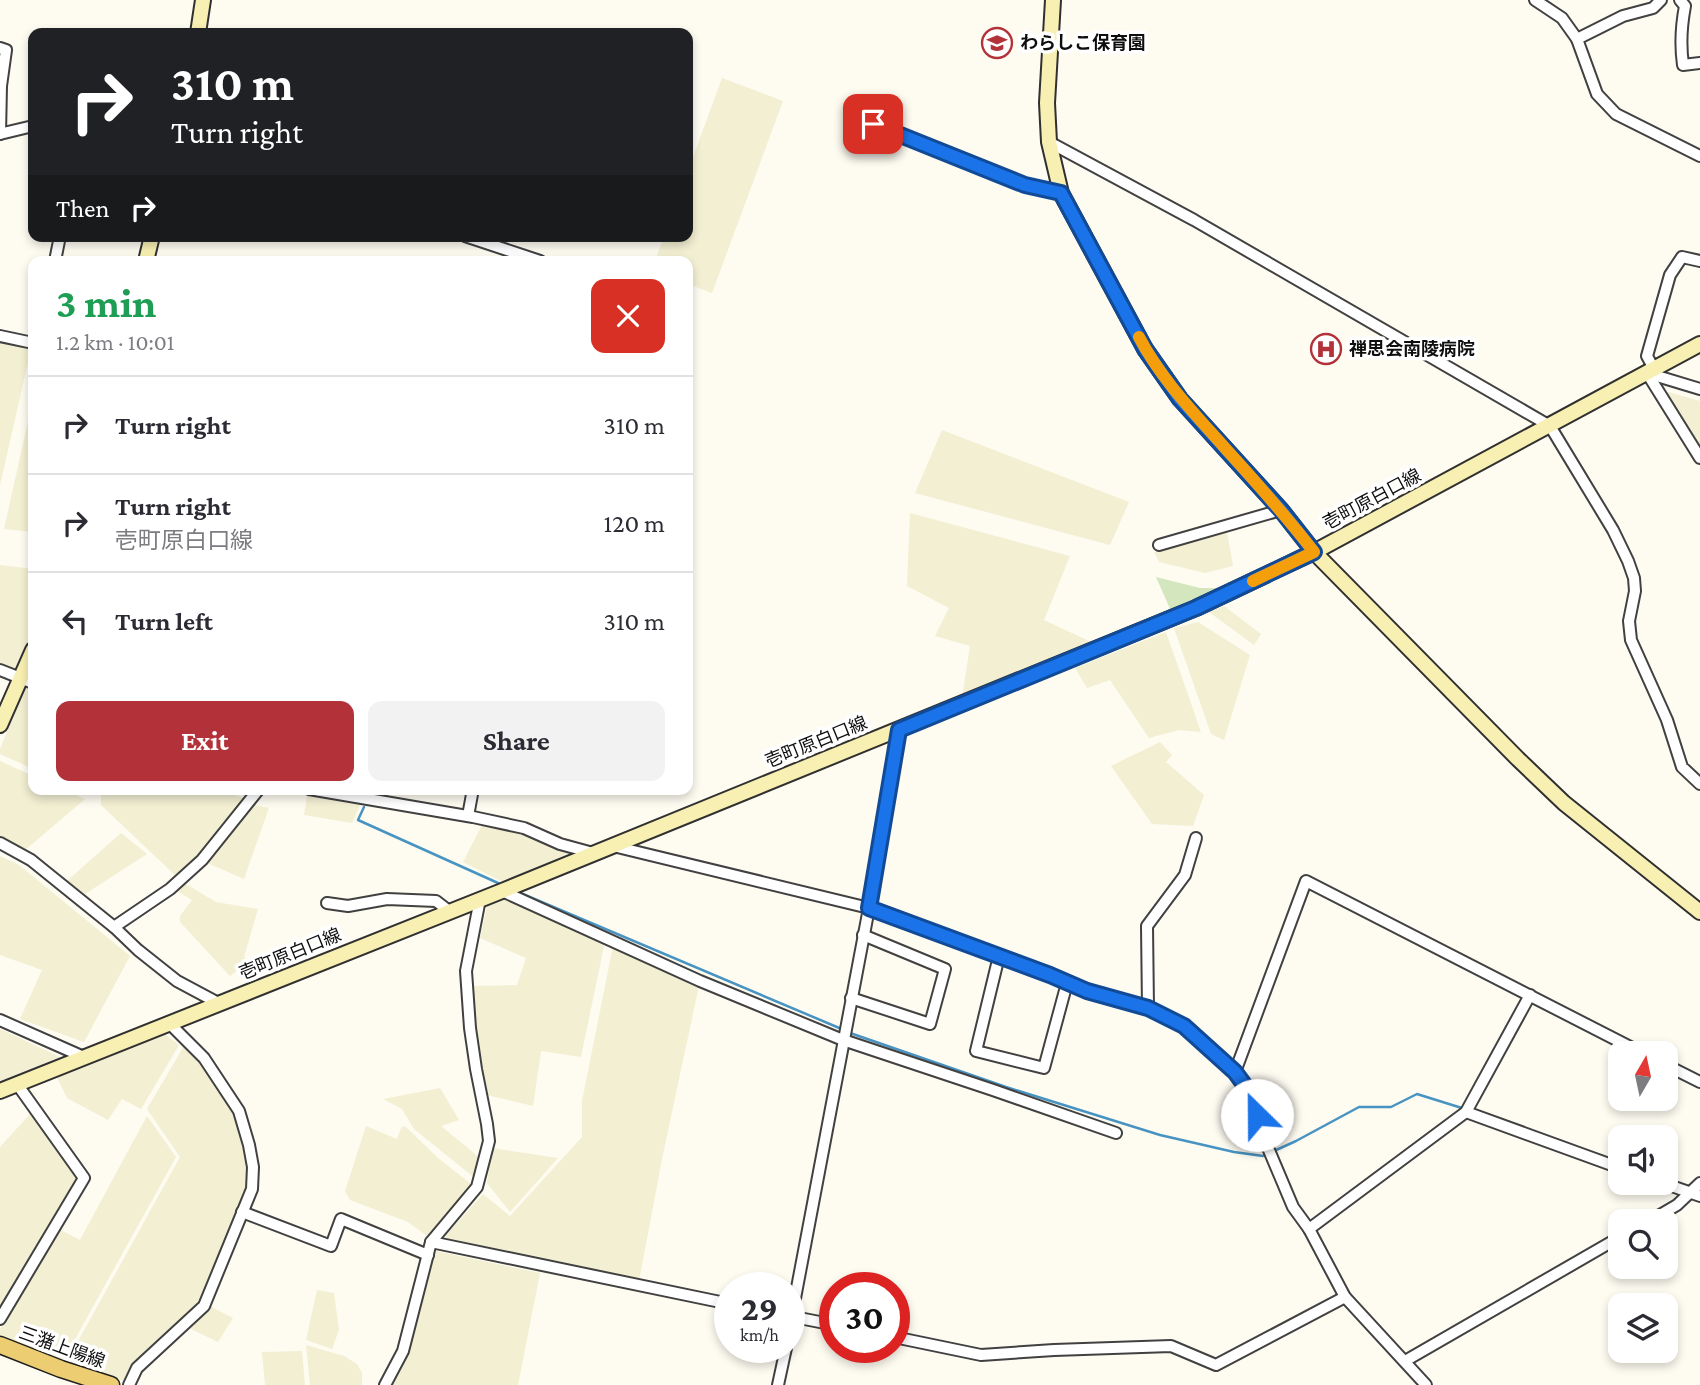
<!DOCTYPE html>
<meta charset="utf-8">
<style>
:root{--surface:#fff;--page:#f2f2f3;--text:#2b2b33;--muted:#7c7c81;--line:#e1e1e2;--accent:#b3323a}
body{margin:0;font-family:"Crimson Pro","Noto Sans JP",serif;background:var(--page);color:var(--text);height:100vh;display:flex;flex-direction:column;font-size:26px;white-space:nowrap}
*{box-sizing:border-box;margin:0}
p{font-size:23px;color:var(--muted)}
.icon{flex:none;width:38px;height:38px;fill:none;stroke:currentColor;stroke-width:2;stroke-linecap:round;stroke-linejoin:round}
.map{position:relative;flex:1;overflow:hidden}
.panel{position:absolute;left:28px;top:256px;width:665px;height:539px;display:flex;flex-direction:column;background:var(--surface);border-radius:14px;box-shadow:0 4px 10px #0003}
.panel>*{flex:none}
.top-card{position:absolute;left:28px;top:28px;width:665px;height:214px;border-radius:14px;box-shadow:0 4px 10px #0003;background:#202124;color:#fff;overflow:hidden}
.needle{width:46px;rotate:9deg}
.fabs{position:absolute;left:1608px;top:1041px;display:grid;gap:14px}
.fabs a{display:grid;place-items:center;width:70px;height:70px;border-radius:14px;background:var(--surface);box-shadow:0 4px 10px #0003;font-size:35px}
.speed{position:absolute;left:714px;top:1272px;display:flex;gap:14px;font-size:35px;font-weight:700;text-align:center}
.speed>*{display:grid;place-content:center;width:91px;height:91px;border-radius:50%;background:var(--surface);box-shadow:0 4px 10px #0003;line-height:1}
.speed small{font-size:18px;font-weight:400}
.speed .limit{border:10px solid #d22;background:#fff;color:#111}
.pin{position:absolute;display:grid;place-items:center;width:60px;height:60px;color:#fff;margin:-30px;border-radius:14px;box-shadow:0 4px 10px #0006}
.me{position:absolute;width:77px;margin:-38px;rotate:337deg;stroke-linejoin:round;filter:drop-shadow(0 0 5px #0008)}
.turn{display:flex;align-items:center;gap:24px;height:147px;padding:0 28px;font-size:32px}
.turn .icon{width:91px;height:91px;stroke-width:2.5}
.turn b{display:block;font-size:49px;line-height:60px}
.then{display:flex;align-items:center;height:66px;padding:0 28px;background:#0003;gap:14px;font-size:26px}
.round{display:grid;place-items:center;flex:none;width:74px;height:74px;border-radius:14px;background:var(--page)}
.head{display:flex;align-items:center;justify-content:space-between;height:119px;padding:0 28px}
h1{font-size:42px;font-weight:700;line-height:52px;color:#1e9e55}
.button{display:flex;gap:14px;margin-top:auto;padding:14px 28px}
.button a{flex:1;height:80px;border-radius:14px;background:var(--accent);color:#fff;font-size:28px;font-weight:700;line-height:80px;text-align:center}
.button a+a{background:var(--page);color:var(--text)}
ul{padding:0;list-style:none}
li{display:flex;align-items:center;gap:21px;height:98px;padding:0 28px;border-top:2px solid var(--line)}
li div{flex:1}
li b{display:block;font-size:26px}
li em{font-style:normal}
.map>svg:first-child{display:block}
.farmland{fill:#f2efd3}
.green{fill:#d3e6bd}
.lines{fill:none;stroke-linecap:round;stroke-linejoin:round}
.stream{stroke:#4793c2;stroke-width:2.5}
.street-casing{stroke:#414141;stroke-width:14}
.secondary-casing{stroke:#303030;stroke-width:18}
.primary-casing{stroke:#1f1f1f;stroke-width:19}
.street{stroke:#fff;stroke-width:10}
.secondary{stroke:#f8efb2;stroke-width:14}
.primary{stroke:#edcd72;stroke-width:16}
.route-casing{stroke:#114b97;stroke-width:18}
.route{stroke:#1a73e8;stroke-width:12}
.slow{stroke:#f59e0b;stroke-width:12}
.labels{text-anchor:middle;stroke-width:7;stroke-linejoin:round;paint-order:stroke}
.poi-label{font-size:18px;font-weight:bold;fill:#0e0e0e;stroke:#fff;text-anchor:start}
.street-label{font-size:18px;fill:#0e0e0e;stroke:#fff}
</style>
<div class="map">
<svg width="1700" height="1385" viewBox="0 0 1700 1385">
<rect width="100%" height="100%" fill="#fefbf1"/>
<g class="farmland">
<path d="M722,78L783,101L712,293L688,284V261H655L664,236H688V171Z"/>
<path d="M0,342L31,349L0,485Z"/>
<path d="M1661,390L1700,401V448Z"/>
<path d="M33,399V532L4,529Z"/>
<path d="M942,430L1129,502L1110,545L915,493Z"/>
<path d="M910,513L1070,556L1044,620L1091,642L962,698L970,646L935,636L949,608L907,586Z"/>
<path d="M1227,532L1233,566L1205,573L1159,562L1154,552Z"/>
<path d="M0,565L33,569V629L16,670L0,663Z"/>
<path d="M1224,606L1261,634L1254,645L1209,612Z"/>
<path d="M1198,622L1250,655L1224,740L1211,734L1174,628Z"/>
<path d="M1166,632L1201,732L1179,730L1149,738L1110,680L1087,688L1075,668Z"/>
<path d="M25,686L33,689V769L0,754V749Z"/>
<path d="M1160,742L1172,755L1166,762L1204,795L1193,826L1152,824L1111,766Z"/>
<path d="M0,761L33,776V789H63L85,799L25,850L0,837Z"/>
<path d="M105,789H214L244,798L198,859L176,876L101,805V792Z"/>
<path d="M307,796L361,803L352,823L304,815Z"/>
<path d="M249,804L269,808L244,879L207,863Z"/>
<path d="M483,823L522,831L545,845L577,854L505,883L463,862Z"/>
<path d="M121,833L147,854L85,894L67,881Z"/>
<path d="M0,856L19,865L130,956L84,1042L20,1019L42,970L0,955Z"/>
<path d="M184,883L216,902L258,909L244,957L250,961L230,976L180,922V916L192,900L176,890Z"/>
<path d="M502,896L605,941L581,1057L541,1051L533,1106L487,1095L476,1037L471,986L517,985L526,958L480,938L488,901Z"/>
<path d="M613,946L700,981L663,1154L639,1281L446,1241V1235L483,1194L510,1216L582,1137V1101Z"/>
<path d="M0,1029L60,1057L0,1081Z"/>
<path d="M162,1032L179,1045L141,1109L122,1099L108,1120L67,1098L56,1075Z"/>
<path d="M184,1046L200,1058L236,1119L252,1189L199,1305L134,1364L124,1381L67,1361L180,1157L147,1109Z"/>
<path d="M440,1088L459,1120L441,1126L481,1159L476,1179L414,1129L402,1109L383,1099Z"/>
<path d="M32,1112L80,1179L0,1315V1147Z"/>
<path d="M147,1116L176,1157L64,1359L0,1336V1329L59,1229L80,1240Z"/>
<path d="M366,1126L397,1139L401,1128L405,1126L438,1158L471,1184L462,1198L427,1236L408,1222L350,1200L345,1191Z"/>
<path d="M492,1148L558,1158L510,1212L487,1183Z"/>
<path d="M436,1251L540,1273L518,1385H389L413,1323Z"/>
<path d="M317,1290L334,1293L339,1330L332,1349L306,1340Z"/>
<path d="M208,1305L233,1318L218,1342L187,1327Z"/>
<path d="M306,1345L344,1356L357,1364L362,1373V1385H310Z"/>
<path d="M302,1351L305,1385H265L262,1352Z"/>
</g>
<path class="green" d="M1156,577L1200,588H1222L1171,611Z"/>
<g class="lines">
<g class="stream">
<path d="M369,794L371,789"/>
<path d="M364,807L358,820L498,883"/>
<path d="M518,892L844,1030"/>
<path d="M850,1033L1006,1087L1160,1135L1234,1152L1263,1156L1268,1153"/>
<path d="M1274,1151L1296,1141L1359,1107H1391L1417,1094L1465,1109"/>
<path d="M1597,1154L1620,1162"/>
</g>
<g class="street-casing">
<g id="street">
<path d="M1535,0L1562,18L1577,39L1597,94L1616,114L1700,156"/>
<path d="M1680,0L1685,6C1681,27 1680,44 1683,65L1700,63"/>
<path d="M1577,39L1623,16L1653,8L1661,0"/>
<path d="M0,48L6,50L1,86L0,134"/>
<path d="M873,124L1025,185L1061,193"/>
<path d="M0,134L33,126"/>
<path d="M1049,142L1194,220L1550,426L1613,530L1628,561L1634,578L1635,591L1629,621L1631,640L1667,720L1682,767L1700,784"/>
<path d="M465,236L540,261"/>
<path d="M55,261L60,236"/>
<path d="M0,336L33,343"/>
<path d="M1654,369L1647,356L1670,275L1682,257L1700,261"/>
<path d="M1647,373L1700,458"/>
<path d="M1647,373L1700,389"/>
<path d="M1159,545L1281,510"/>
<path d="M0,670L33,683"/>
<path d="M309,789L473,817L524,828L560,844L593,853"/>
<path d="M468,816L473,789"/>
<path d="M0,843L31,860L114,927L138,950L177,981L220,1004"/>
<path d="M613,846L869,908L1050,975L1087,991L1148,1008L1184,1026L1235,1072L1251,1094L1263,1136L1293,1207L1309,1229L1345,1297L1426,1385"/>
<path d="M502,891L700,981L843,1040L993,1090L1116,1133"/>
<path d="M327,903L348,906L387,899L436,901L449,911"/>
<path d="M114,927L170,889L202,860L259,789"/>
<path d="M999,956L976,1051L1044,1068L1067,983"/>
<path d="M851,998L930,1024L945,969L863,935"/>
<path d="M1148,1008L1147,926L1185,875L1196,838"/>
<path d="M0,1020L86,1058"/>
<path d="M1666,1065L1700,1082"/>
<path d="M1235,1072L1306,881L1644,1054"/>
<path d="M1466,1112L1620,1168"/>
<path d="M1663,1183L1700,1196"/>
<path d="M242,1212L331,1246L341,1219L428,1255"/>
<path d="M1648,1222L1677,1205L1700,1183"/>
<path d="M1309,1229L1466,1112L1530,995"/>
<path d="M431,1242L730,1304"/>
<path d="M789,1316L835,1325"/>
<path d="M0,1319L84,1178L17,1084"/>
<path d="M789,1330L869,908L899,730"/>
<path d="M894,1337L981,1355L1054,1350L1171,1346L1216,1365L1345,1297"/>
<path d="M1405,1361L1620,1237"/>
<path d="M129,1385L137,1368L204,1306L252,1189L253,1167L249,1145L239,1111L204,1058L170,1024"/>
<path d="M385,1385L403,1351L431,1242L477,1187L489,1141L487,1124L476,1069L470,1028L466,971L480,899"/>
<path d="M778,1385L786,1348"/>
</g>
</g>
<g class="secondary-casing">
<g id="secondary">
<path d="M1053,0L1047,103L1049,142L1061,193L1145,349L1180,399L1281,510L1314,552L1518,759L1564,803L1700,912"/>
<path d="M198,33L203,0"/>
<path d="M146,261L152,236"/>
<path d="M0,725L33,650"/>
<path d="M0,1091L502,891L1196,608L1314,552L1700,344"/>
</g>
</g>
<g class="primary-casing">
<path id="primary" d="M0,1345L61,1369L111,1385"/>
</g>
<use href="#street" class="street"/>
<use href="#secondary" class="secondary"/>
<use href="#primary" class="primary"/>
</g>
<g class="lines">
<g class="route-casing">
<path id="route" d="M873,124L1025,185L1061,193L1145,349L1180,399L1281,510L1314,552L1196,608L899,730L869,908L1050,975L1087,991L1148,1008L1184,1026L1235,1072L1251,1094L1257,1115"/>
</g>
<use href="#route" class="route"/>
<path class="slow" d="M1139,337C1161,379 1194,413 1225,448C1256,482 1286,516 1314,552L1253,581"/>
</g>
<defs>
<g id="school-ring" transform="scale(1.575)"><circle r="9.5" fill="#fff" stroke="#b3323a" stroke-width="1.5"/><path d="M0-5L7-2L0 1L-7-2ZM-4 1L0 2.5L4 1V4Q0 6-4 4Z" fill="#b3323a"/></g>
<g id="hospital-ring" transform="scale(1.575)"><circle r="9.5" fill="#fff" stroke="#b3323a" stroke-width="1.5"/><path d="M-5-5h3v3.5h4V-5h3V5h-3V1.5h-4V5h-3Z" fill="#b3323a"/></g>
</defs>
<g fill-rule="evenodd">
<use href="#school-ring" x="997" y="43"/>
<use href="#hospital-ring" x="1326" y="349"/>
</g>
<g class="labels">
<g class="poi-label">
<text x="1020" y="49">わらしこ保育園</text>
<text x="1349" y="355">禅思会南陵病院</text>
</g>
<g class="street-label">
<text transform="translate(1372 499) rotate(-28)" y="6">壱町原白口線</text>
<text transform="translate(816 742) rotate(-22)" y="6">壱町原白口線</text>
<text transform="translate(290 954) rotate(-22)" y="6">壱町原白口線</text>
<text transform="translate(62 1347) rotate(20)" y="6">三潴上陽線</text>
</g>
</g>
</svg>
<div class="fabs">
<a><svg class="needle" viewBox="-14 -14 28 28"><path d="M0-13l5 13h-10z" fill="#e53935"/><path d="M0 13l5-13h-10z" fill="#7c7c81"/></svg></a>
<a><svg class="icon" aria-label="sound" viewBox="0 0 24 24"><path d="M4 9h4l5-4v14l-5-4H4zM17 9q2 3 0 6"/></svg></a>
<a><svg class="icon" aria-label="search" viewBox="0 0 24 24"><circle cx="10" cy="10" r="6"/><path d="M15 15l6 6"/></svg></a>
<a><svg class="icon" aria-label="layers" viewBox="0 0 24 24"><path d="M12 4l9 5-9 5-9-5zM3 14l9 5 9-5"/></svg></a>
</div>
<div class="speed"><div>29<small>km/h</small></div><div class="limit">30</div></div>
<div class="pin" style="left:873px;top:124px;background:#d93025"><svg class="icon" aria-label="arrive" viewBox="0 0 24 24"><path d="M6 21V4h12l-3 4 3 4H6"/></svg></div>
<svg class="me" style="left:1257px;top:1115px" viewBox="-20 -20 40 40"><circle r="19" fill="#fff"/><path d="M0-13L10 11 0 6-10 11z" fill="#1a73e8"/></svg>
<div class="top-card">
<div class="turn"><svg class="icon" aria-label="right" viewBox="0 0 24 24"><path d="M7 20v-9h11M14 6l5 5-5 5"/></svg><div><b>310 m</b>Turn right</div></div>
<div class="then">Then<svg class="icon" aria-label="right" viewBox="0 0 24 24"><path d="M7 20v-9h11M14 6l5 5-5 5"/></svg></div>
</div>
<section class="panel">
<div class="head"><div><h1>3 min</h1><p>1.2 km · 10:01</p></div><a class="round" style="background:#d93025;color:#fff"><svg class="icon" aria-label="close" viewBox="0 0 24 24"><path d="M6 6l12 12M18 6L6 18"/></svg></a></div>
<ul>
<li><svg class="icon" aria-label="right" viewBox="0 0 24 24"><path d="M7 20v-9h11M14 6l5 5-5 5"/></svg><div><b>Turn right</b></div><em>310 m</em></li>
<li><svg class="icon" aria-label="right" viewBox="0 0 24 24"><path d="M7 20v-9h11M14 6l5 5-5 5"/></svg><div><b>Turn right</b><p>壱町原白口線</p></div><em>120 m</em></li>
<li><svg class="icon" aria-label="left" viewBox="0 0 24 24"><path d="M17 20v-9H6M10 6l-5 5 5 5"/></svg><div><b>Turn left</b></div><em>310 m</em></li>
</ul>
<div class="button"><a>Exit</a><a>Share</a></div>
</section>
</div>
